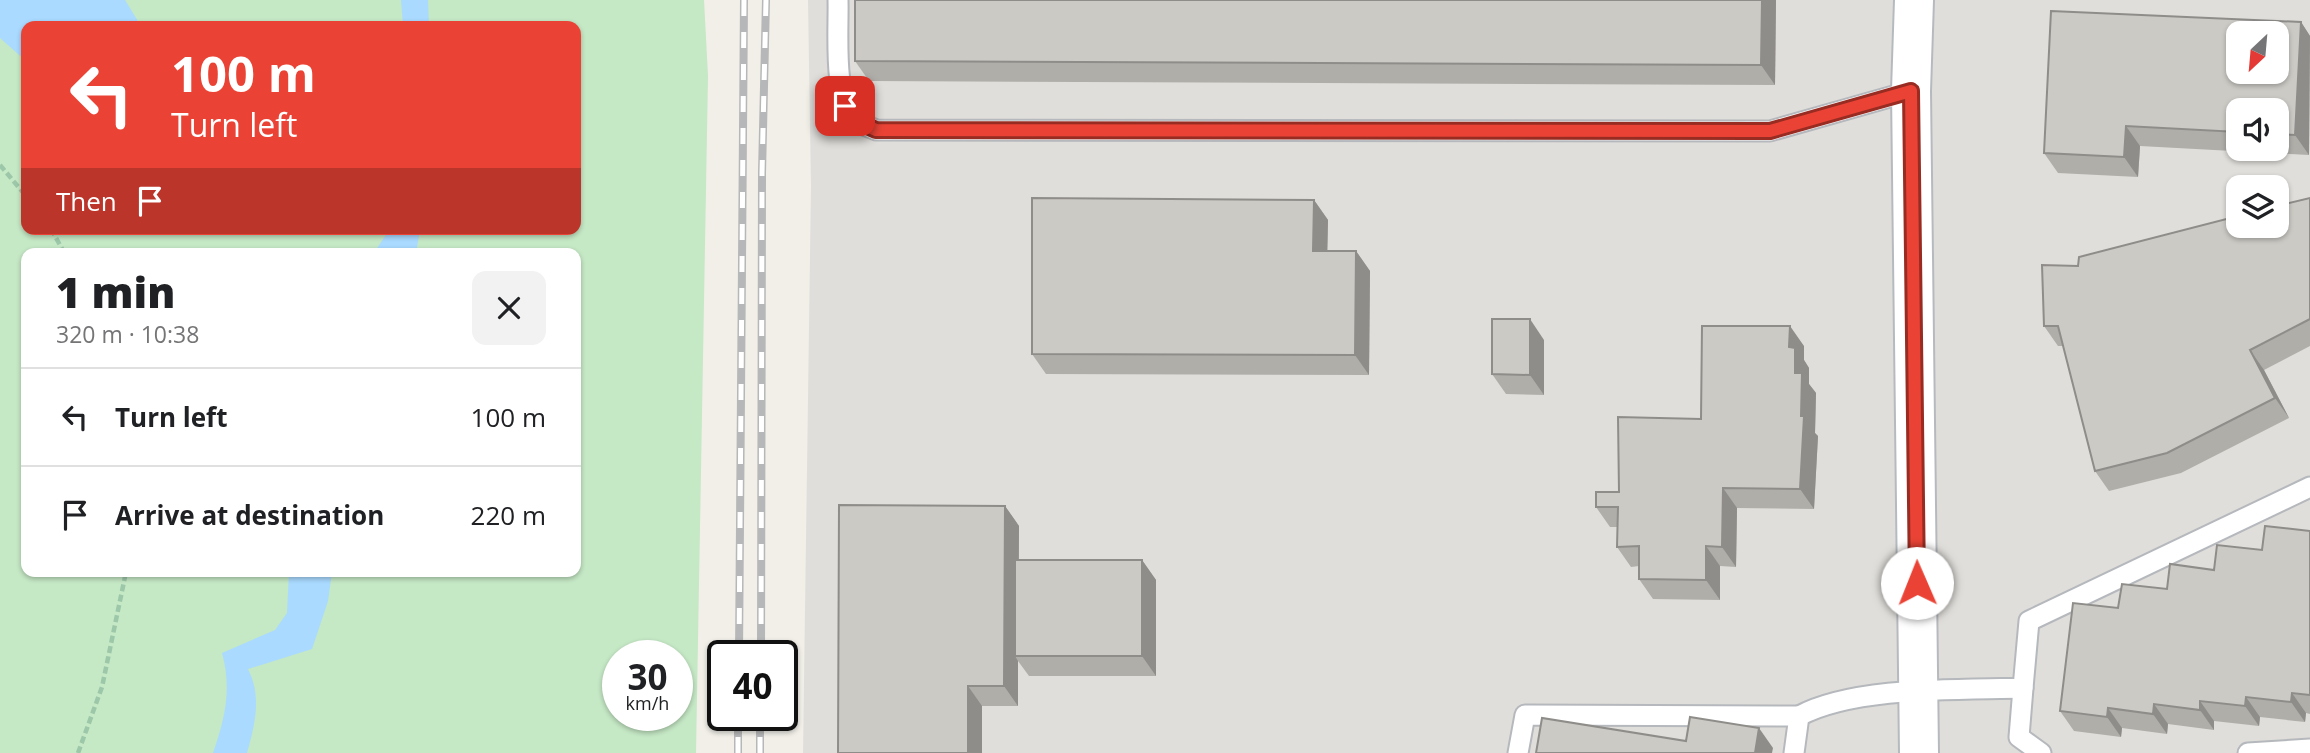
<!DOCTYPE html>
<meta charset="utf-8">
<style>
:root{--surface:#fff;--page:#f2f2f2;--text:#202124;--muted:#757577;--line:#e0e0e0}
body{margin:0;font-family:"Open Sans",sans-serif;background:var(--page);color:var(--text);height:100vh;display:flex;flex-direction:column;font-size:26px;white-space:nowrap}
*{box-sizing:border-box;margin:0}
p{font-size:23px;color:var(--muted)}
.icon{flex:none;width:38px;height:38px;fill:none;stroke:currentColor;stroke-width:2;stroke-linecap:round;stroke-linejoin:round}
.map{position:relative;flex:1;overflow:hidden}
.drawer{position:absolute;left:21px;top:248px;width:560px;height:329px;display:flex;flex-direction:column;background:var(--surface);border-radius:14px;box-shadow:0 2px 5px #0004}
.drawer>*{flex:none}
.banner{position:absolute;left:21px;top:21px;width:560px;height:214px;border-radius:14px;box-shadow:0 2px 5px #0004;background:#ea4335;color:#fff;overflow:hidden}
.needle{width:46px;rotate:206deg}
.tools{position:absolute;left:2226px;top:21px;display:grid;gap:14px}
.tools a{display:grid;place-items:center;width:63px;height:63px;border-radius:14px;background:var(--surface);box-shadow:0 2px 5px #0004;font-size:35px}
.speed{position:absolute;left:602px;top:640px;display:flex;gap:14px;font-size:35px;font-weight:700;text-align:center}
.speed>*{display:grid;place-content:center;width:91px;height:91px;border-radius:50%;background:var(--surface);box-shadow:0 2px 5px #0004;line-height:1}
.speed small{font-size:18px;font-weight:400}
.speed .limit{border:4px solid #111;border-radius:10px;background:#fff;color:#111}
.pin{position:absolute;display:grid;place-items:center;width:60px;height:60px;color:#fff;margin:-30px;border-radius:14px;box-shadow:0 4px 10px #0006}
.me{position:absolute;width:77px;margin:-38px;rotate:359deg;stroke-linejoin:round;filter:drop-shadow(0 0 5px #0008)}
.turn{display:flex;align-items:center;gap:24px;height:147px;padding:0 35px;font-size:32px}
.turn .icon{width:91px;height:91px;stroke-width:2.5}
.turn b{display:block;font-size:49px;line-height:60px}
.then{display:flex;align-items:center;height:66px;padding:0 35px;background:#0003;gap:14px;font-size:26px}
.round{display:grid;place-items:center;flex:none;width:74px;height:74px;border-radius:14px;background:var(--page)}
.headline{display:flex;align-items:center;justify-content:space-between;height:119px;padding:0 35px}
h1{font-size:42px;font-weight:800;line-height:52px}
ul{padding:0;list-style:none}
li{display:flex;align-items:center;gap:21px;height:98px;padding:0 35px;border-top:2px solid var(--line)}
li div{flex:1}
li b{display:block;font-size:26px}
li em{font-style:normal}
.map>svg:first-child{display:block}
.industrial{fill:#e0deda;fill-rule:evenodd}
.green{fill:#c5e8c5;fill-rule:evenodd}
.water{fill:#aadaff}
.lines{fill:none;stroke-linecap:round;stroke-linejoin:round}
.lane-casing{stroke:#b5b8bc;stroke-width:23}
.secondary-casing{stroke:#b6babf;stroke-width:42}
.path{stroke:#9cc7a9;stroke-width:4.5;stroke-dasharray:7 3.5;stroke-linecap:butt}
.lane{stroke:#fff;stroke-width:19}
.secondary{stroke:#fff;stroke-width:38}
.rail-casing{stroke:#b6b7b8;stroke-width:8}
.rail{stroke:#fff;stroke-width:5;stroke-dasharray:16;stroke-linecap:butt}
.wall{fill:#afaea9;fill-rule:evenodd}
.shaded-wall{fill:#8f8d8a}
.building{fill:#cccac5;stroke:#8f8d8a;stroke-width:2;fill-rule:evenodd}
.route-casing{stroke:#982c22;stroke-width:18}
.route{stroke:#ea4335;stroke-width:12}
</style>
<div class="map">
<svg width="2310" height="753" viewBox="0 0 2310 753">
<rect width="100%" height="100%" fill="#f1efe8"/>
<path class="industrial" d="M808,0H2310V753H803L811,186ZM2238,33H2277V72H2238ZM2238,110H2277V149H2238ZM2238,187H2277V226H2238Z"/>
<path class="green" d="M0,0H704L708,76L696,753H0ZM26,26H576V229H26ZM26,254H576V572H26ZM618,656H677V716H618Z"/>
<g class="water">
<path d="M0,0H125L141,26H26V61L0,38Z"/>
<path d="M401,0H428L429,26H403Z"/>
<path d="M390,229H420L416,254H373Z"/>
<path d="M289,572H332L328,601L312,649L248,669C262,697 255,724 247,753H213C225,718 232,689 222,653L275,630L287,613Z"/>
</g>
<g class="lines">
<g class="lane-casing">
<g id="lane">
<path d="M838,0C839,31 832,99 856,120C861,125 870,127 876,130L1770,131L1911,91"/>
<path d="M2023,688L2019,737L2041,753"/>
<path d="M1518,753L1525,715L1799,716"/>
<path d="M1794,753L1799,716C1855,686 1959,690 2023,688L2029,621L2310,487"/>
<path d="M2248,753L2310,749"/>
</g>
</g>
<g class="secondary-casing">
<path id="secondary" d="M1914,0L1911,91L1919,753"/>
</g>
<g class="path">
<path d="M0,165L26,196"/>
<path d="M51,229L65,254"/>
<path d="M78,753L102,687L126,572"/>
</g>
<use href="#lane" class="lane"/>
<use href="#secondary" class="secondary"/>
<g class="rail-casing">
<g id="rail">
<path d="M739,656L744,0"/>
<path d="M761,656L762,173L766,0"/>
<path d="M738,753V716"/>
<path d="M760,753V716"/>
</g>
</g>
<use href="#rail" class="rail"/>
</g>
<g class="wall">
<path d="M855,0H1776L1775,85L869,81L855,61Z"/>
<path d="M2301,22L2310,36L2309,155L2140,146L2138,177L2058,173L2044,153ZM2238,110H2277V149H2238Z"/>
<path d="M2310,198V346L2264,370L2289,418L2181,473L2109,491L2095,471L2063,346H2058L2044,326L2078,266Z"/>
<path d="M1314,200L1328,220L1327,251H1356L1370,271L1369,375L1046,374L1032,354Z"/>
<path d="M1544,340V395L1506,394L1492,374Z"/>
<path d="M1804,346V360L1809,368V384L1816,393L1815,433L1818,436L1814,509L1737,508L1736,567L1720,566V600L1653,599L1639,579V566L1631,567L1617,547L1618,527H1610L1596,507L1619,492L1701,419Z"/>
<path d="M1005,506L1019,526V560H1142L1156,580V676H1029L1018,661V706H982L838,753Z"/>
<path d="M2310,531V714L2306,713L2305,722L2260,717L2259,726L2214,721V730L2168,724L2167,734L2122,728L2121,737L2074,731L2060,711L2118,608Z"/>
</g>
<g class="shaded-wall">
<path d="M1762,0H1776L1775,85L1761,65Z"/>
<path d="M2301,22L2310,36L2309,155L2295,135Z"/>
<path d="M2126,126L2140,146L2138,177L2124,157Z"/>
<path d="M1314,200L1328,220L1327,271L1313,251Z"/>
<path d="M1356,251L1370,271L1369,375L1355,355Z"/>
<path d="M1530,319L1544,340V395L1530,375Z"/>
<path d="M1790,326L1804,346V360L1809,368V384L1816,393L1815,433L1818,436L1814,509L1800,489L1795,373L1789,347Z"/>
<path d="M2250,350L2264,370L2289,418L2275,398Z"/>
<path d="M1723,488L1737,508L1736,567L1722,547Z"/>
<path d="M1005,506L1019,526L1018,656H1015L1018,661V706L1004,686Z"/>
<path d="M1706,546L1720,566V600L1706,580Z"/>
<path d="M1142,560L1156,580V676L1142,656Z"/>
<path d="M968,686L982,706V753H968Z"/>
<path d="M2292,693L2306,713L2305,722L2291,702Z"/>
<path d="M2246,697L2260,717L2259,726L2245,706Z"/>
<path d="M2200,701L2214,721V730L2200,710Z"/>
<path d="M2154,704L2168,724L2167,734L2153,714Z"/>
<path d="M2108,708L2122,728L2121,737L2107,717Z"/>
<path d="M1759,728L1773,748L1772,753H1755Z"/>
</g>
<g class="building">
<path d="M855,0H1762L1761,65L855,61Z"/>
<path d="M2051,11L2301,22L2295,135L2277,134V110H2238V132L2126,126L2124,157L2044,153ZM2238,33H2277V72H2238Z"/>
<path d="M1032,198L1314,200L1313,251H1356L1355,355L1032,354Z"/>
<path d="M2310,198V319L2250,350L2275,398L2167,453L2095,471L2058,326H2044L2042,265L2078,266L2079,257L2238,216V226H2277V206Z"/>
<path d="M1492,319H1530V375L1492,374Z"/>
<path d="M1702,326H1790L1789,347L1795,348V373H1802L1801,416H1804L1800,489L1723,488L1722,547L1706,546V580L1639,579V546L1617,547L1618,507H1596V492H1619L1618,417L1701,419Z"/>
<path d="M839,505L1005,506L1004,686H968V753H838Z"/>
<path d="M2265,526L2310,531V695L2292,693L2291,702L2246,697L2245,706L2200,701V710L2154,704L2153,714L2108,708L2107,717L2060,711L2073,603L2118,608L2122,584L2167,589L2170,564L2214,570L2217,545L2262,550Z"/>
<rect x="1015" y="560" width="127" height="96"/>
<path d="M1690,717L1759,728L1755,753H1536L1542,718L1686,741Z"/>
</g>
<g class="lines">
<g class="route-casing">
<path id="route" d="M845,106L856,121L876,130L1770,131L1911,91L1917,583"/>
</g>
<use href="#route" class="route"/>
</g>
</svg>
<div class="tools">
<a><svg class="needle" viewBox="-14 -14 28 28"><path d="M0-13l5 13h-10z" fill="#e53935"/><path d="M0 13l5-13h-10z" fill="#757577"/></svg></a>
<a><svg class="icon" aria-label="sound" viewBox="0 0 24 24"><path d="M4 9h4l5-4v14l-5-4H4zM17 9q2 3 0 6"/></svg></a>
<a><svg class="icon" aria-label="layers" viewBox="0 0 24 24"><path d="M12 4l9 5-9 5-9-5zM3 14l9 5 9-5"/></svg></a>
</div>
<div class="speed"><div>30<small>km/h</small></div><div class="limit">40</div></div>
<div class="pin" style="left:845px;top:106px;background:#d93025"><svg class="icon" aria-label="arrive" viewBox="0 0 24 24"><path d="M6 21V4h12l-3 4 3 4H6"/></svg></div>
<svg class="me" style="left:1917px;top:583px" viewBox="-20 -20 40 40"><circle r="19" fill="#fff"/><path d="M0-13L10 11 0 6-10 11z" fill="#ea4335"/></svg>
<div class="banner">
<div class="turn"><svg class="icon" aria-label="left" viewBox="0 0 24 24"><path d="M17 20v-9H6M10 6l-5 5 5 5"/></svg><div><b>100 m</b>Turn left</div></div>
<div class="then">Then<svg class="icon" aria-label="arrive" viewBox="0 0 24 24"><path d="M6 21V4h12l-3 4 3 4H6"/></svg></div>
</div>
<section class="drawer">
<div class="headline"><div><h1>1 min</h1><p>320 m · 10:38</p></div><a class="round"><svg class="icon" aria-label="close" viewBox="0 0 24 24"><path d="M6 6l12 12M18 6L6 18"/></svg></a></div>
<ul>
<li><svg class="icon" aria-label="left" viewBox="0 0 24 24"><path d="M17 20v-9H6M10 6l-5 5 5 5"/></svg><div><b>Turn left</b></div><em>100 m</em></li>
<li><svg class="icon" aria-label="arrive" viewBox="0 0 24 24"><path d="M6 21V4h12l-3 4 3 4H6"/></svg><div><b>Arrive at destination</b></div><em>220 m</em></li>
</ul>
</section>
</div>
